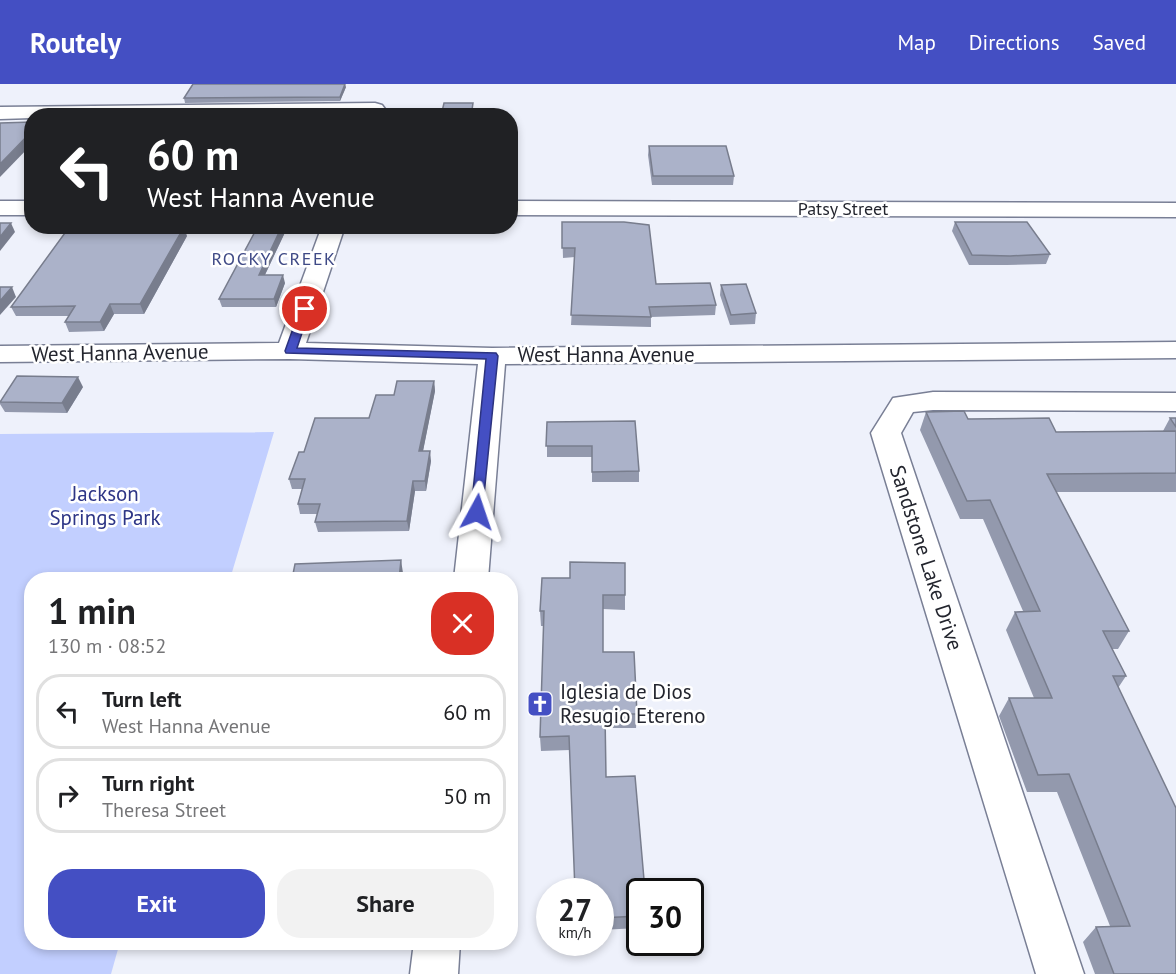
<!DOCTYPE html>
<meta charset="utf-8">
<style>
:root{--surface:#fff;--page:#f2f2f2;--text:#202124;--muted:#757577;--line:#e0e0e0;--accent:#444fc3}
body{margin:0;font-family:"PT Sans",sans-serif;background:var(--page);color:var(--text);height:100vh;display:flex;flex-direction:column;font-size:22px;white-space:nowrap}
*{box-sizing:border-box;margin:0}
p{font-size:20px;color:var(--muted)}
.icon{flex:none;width:33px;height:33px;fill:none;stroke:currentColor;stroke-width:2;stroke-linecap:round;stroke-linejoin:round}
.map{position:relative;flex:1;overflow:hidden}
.details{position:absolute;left:24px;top:488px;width:494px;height:378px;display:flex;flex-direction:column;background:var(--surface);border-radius:24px;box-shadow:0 3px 9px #0003}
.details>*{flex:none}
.hud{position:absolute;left:24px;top:24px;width:494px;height:126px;border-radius:24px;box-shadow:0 3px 9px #0003;background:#202124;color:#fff;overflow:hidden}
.speed{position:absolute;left:536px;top:794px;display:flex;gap:12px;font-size:30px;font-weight:700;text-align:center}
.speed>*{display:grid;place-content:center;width:78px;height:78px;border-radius:50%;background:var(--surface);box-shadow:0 3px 9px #0003;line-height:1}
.speed small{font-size:15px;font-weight:400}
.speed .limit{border:3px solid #111;border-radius:9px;background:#fff;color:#111}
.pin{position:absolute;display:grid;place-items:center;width:51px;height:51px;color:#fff;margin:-26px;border:3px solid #fff;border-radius:50%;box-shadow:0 2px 6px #0007}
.me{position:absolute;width:66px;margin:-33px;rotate:5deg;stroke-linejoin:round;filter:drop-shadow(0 0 4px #0008)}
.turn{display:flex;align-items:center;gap:21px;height:126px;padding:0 24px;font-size:27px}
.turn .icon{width:78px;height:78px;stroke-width:2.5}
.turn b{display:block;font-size:42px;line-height:51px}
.round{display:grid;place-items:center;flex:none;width:63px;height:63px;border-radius:24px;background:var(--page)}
.head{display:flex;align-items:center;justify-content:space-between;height:102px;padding:0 24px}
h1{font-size:36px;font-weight:600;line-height:45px}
.button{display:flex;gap:12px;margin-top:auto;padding:12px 24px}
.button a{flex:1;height:69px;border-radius:24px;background:var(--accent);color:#fff;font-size:24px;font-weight:600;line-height:69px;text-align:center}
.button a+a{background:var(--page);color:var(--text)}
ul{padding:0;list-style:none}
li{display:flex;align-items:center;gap:18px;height:75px;margin:0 12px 9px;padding:0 12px;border:3px solid var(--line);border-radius:24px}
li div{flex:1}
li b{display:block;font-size:22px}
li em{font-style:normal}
header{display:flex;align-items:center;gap:36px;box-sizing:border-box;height:84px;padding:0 30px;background:var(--accent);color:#fff}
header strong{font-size:28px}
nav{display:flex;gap:33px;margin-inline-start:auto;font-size:21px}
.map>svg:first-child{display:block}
.green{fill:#c2cfff}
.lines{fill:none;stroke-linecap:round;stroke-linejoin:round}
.minor-casing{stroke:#797f95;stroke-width:3}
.minor{fill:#fff;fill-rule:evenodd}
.wall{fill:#9399ad}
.shaded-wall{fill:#787d8d}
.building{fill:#abb2c9;stroke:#787d8d;stroke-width:1.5}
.route{fill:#444fc3;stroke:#2c337f;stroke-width:1.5}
.labels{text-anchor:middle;stroke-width:5;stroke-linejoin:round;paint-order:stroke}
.far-street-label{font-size:18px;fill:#23252e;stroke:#fff}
.far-neighbourhood-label{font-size:18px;letter-spacing:1.5px;fill:#3f4a86;stroke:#fff}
.street-label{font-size:21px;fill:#23252e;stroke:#fff}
.park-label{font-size:21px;fill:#2d3586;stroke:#fff}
.poi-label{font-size:21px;fill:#23252e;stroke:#fff;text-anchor:start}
</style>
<header>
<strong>Routely</strong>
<nav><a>Map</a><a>Directions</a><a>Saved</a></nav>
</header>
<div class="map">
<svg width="1176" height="890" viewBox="0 0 1176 890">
<rect width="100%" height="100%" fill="#eef1fb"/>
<path class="green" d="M274,348L230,495H32V858H120L111,890H0V350Z"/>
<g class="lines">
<g class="minor-casing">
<g id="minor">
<path d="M375,19L382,21L385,25L382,29L302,32H32V34L0,35V23Z"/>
<rect x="0" y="117" width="32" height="14"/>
<path d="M510,117L1176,119V133L510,131Z"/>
<path d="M322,142H345L306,259L492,264L1176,258V274L505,280L488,495H454L478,280L290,275L0,278V262L279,259Z"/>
<path d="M933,308L1176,309V327L933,326L913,328L901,349L1084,890H1036L871,349L893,314Z"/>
<path d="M414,858H460L458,890H410Z"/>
</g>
</g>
<use href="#minor" class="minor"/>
</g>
<g class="wall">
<path d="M346,3L340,17L185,19L184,14Z"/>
<path d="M649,62L734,92L733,101H652L648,71Z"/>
<path d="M562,138L656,200L716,221L715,231L651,233V243L571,241L575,173L563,174Z"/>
<path d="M955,138L1050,170L1046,180L1007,181H969L952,147Z"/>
<path d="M258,142H288L265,191L285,199L276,223H222L219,215Z"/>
<path d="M187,152L144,230H114L104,247L69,248L65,238L69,232H16L11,223Z"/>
<path d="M721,201L756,229L755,240L730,241L720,211Z"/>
<path d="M434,297L435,307L423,367L431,377L426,407H415L409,447L318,448L315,438L317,430H300L298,420L302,405H292L289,395L304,368L369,334L394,311Z"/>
<path d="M83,303L67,329L5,328L0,320V317Z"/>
<path d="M926,328L1056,348L1163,347L1170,334H1176V408H1056L1129,547L1118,565H1112L1126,592L1118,604L1176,890H1095L1083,858L1096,843L1110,842L1057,708H1027L999,632L1009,614H1034L1006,546L1015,528L1023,527L983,435H960L920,346Z"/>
<path d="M547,338L639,387V398H592V373H547Z"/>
<path d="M542,494L625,511V526L603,525V568L637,630L636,644H605L606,693L639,807V844L600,846V807L570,666L541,667L540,653L544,542H541L540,527Z"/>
<path d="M195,858H256L197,861Z"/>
</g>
<g class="shaded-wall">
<path d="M345,0L346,3L340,17V13Z"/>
<path d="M32,47V60L0,93V80Z"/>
<path d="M11,139L15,148L0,167V153Z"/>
<path d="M282,142H288L261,199L259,191Z"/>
<path d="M184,143L187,152L144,230L140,220Z"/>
<path d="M283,191L285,199L276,223L274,215Z"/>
<path d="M12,203L16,213L0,231V217Z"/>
<path d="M110,220L114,230L104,247L100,238Z"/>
<path d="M78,293L83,303L67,329L62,319Z"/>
<path d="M434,297L435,307L421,377L419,367Z"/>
<path d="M430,367L431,377L426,407L425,397Z"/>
<path d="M413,397L415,407L409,447L407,437Z"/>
<path d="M401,476L403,489V495H399Z"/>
</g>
<g class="building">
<path d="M193,0H345L340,13L184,14Z"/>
<path d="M444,19H473L472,26H486L485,32H441Z"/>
<path d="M333,26L331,32H170L173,27Z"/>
<path d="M32,38V47L0,80V39Z"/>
<path d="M649,62H726L734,92H653Z"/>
<path d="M562,138H624L649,141L656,200L710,199L716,221L649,223L651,233L571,231L575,164H562Z"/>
<path d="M955,138H1027L1050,170L1010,172L972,171Z"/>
<path d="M0,139H11L0,153Z"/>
<path d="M70,142H152L184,143L140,220H110L100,238H65L75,222L11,223Z"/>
<path d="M258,142H282L259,191H283L274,215H219Z"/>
<path d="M746,200L756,229L731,231L721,201Z"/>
<path d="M0,203H12L0,217Z"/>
<path d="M17,292L78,293L62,319L0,318Z"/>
<path d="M397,297H434L419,367H430L425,397H413L407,437L315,438L320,420H298L305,395H289L299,368H304L315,334H369L376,311H394Z"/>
<path d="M964,327L968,335L1049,334L1056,348L1176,347V389L1047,390L1129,547H1103L1126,592H1113L1176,724V890H1114L1096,843L1130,842L1069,690L1038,691L1009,614H1052L1015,528L1040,527L990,416L967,417L926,328Z"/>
<path d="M1170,334H1176V343Z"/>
<path d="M635,337L639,387L592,388V362H546L547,338Z"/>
<path d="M401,476L399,495H292L295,480Z"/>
<path d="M570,478L625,479V511H603V568H634L637,630H605L606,693L635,692L645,807H639V832L600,834V807H575L569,652L540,653L544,527H540L542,494H570Z"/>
</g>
<path class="route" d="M305,222L310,225L297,264L496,269L498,272L482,431L477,433L471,428L486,275L286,269L285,267L300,225Z"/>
<defs>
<g id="church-square" transform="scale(1.35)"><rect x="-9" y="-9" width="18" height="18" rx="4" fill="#444fc3" stroke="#fff"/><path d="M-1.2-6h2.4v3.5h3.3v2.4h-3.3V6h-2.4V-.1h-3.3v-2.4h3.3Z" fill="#fff"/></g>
</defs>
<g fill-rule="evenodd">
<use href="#church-square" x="540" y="620"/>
</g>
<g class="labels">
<g class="far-street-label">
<text x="843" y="131">Patsy Street</text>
</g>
<g class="far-neighbourhood-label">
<text x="274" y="181">ROCKY CREEK</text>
</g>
<g class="street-label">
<text transform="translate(120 269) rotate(-1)" y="7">West Hanna Avenue</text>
<text x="606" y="278">West Hanna Avenue</text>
<text transform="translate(926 474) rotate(72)" y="7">Sandstone Lake Drive</text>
</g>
<g class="park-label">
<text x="105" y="417">Jackson<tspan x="105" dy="24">Springs Park</tspan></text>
</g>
<g class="poi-label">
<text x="560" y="615">Iglesia de Dios<tspan x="560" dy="24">Resugio Etereno</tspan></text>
</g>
</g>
</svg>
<div class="speed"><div>27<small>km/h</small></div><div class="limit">30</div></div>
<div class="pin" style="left:305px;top:225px;background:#d93025"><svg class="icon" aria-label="arrive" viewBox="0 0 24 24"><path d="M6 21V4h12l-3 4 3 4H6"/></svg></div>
<svg class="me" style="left:477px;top:428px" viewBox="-20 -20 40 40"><path d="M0-17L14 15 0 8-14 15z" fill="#444fc3" stroke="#fff" stroke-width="4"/></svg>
<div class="hud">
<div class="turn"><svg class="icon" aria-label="left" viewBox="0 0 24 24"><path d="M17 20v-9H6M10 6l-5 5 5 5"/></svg><div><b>60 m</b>West Hanna Avenue</div></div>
</div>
<section class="details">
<div class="head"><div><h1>1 min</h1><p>130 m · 08:52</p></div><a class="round" style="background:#d93025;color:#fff"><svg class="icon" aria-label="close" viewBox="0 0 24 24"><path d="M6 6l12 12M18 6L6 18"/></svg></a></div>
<ul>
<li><svg class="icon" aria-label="left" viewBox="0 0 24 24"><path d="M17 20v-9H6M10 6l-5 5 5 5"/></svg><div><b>Turn left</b><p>West Hanna Avenue</p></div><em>60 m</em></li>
<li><svg class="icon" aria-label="right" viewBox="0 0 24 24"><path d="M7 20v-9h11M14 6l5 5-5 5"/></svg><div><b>Turn right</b><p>Theresa Street</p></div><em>50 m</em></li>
</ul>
<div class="button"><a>Exit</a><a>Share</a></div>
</section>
</div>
